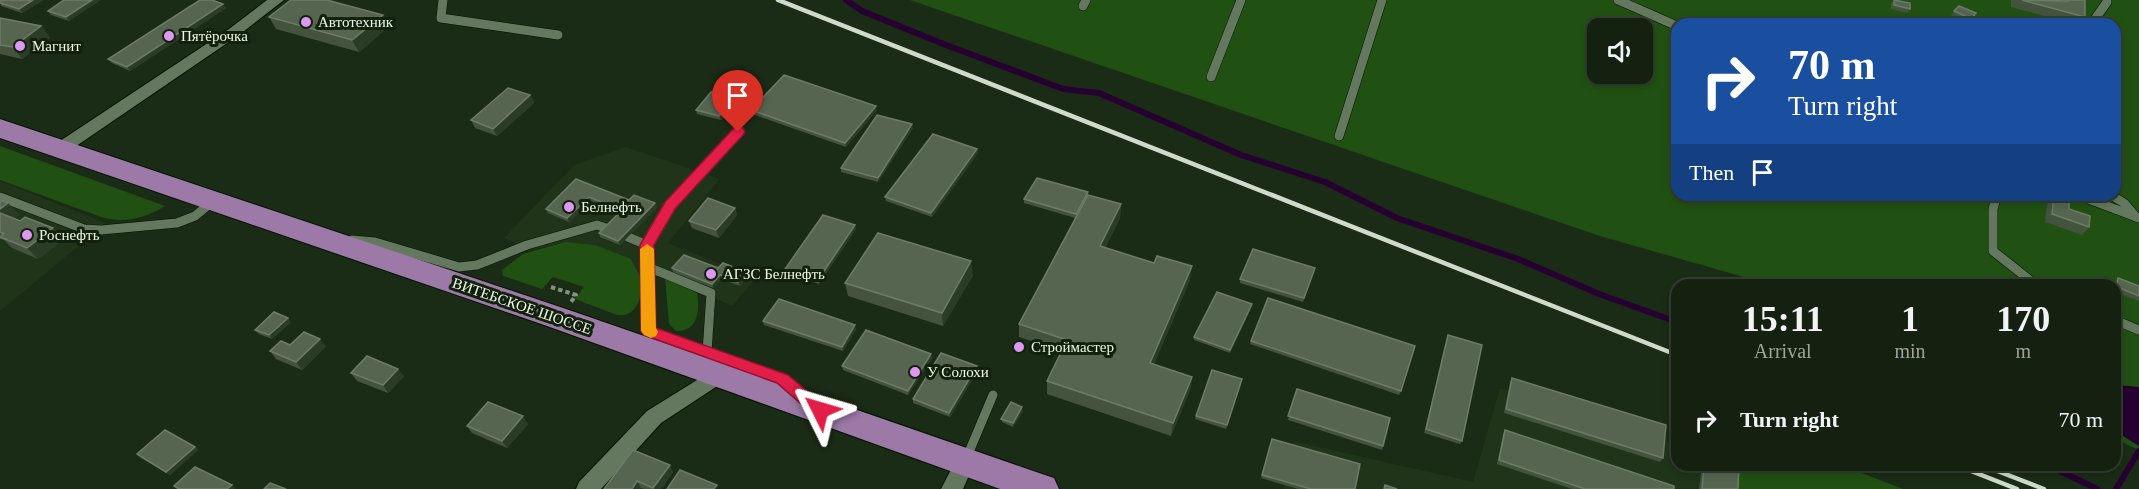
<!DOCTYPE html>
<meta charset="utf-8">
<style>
:root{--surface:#142010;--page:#212d1e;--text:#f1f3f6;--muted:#9da39f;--line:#333e30}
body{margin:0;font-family:Georgia,serif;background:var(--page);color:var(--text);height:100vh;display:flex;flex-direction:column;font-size:22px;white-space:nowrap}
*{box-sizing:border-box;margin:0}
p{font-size:20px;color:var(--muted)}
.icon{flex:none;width:33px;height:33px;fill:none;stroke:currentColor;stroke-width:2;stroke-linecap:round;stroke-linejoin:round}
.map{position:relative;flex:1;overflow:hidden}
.sheet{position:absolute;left:1671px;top:279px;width:450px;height:192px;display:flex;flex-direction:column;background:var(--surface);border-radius:18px;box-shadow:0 3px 9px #0003,0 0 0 2px var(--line)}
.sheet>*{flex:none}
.hud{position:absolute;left:1671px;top:18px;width:450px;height:183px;border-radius:18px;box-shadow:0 3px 9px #0003,0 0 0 2px var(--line);background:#1a4fa0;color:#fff;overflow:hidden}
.controls{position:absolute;left:1587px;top:18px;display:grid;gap:12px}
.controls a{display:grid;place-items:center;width:66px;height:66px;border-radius:12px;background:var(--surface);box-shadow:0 3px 9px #0003,0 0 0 2px var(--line);font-size:30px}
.pin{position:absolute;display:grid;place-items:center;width:51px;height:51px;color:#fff;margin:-62px -26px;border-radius:50% 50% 50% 0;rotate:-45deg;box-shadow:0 0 6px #0007}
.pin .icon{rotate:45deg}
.me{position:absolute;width:66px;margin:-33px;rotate:310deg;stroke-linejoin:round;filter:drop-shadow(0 0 4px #0008)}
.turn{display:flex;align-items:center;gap:21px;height:126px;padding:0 18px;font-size:27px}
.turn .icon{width:78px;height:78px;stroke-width:2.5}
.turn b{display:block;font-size:42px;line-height:51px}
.then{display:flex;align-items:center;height:57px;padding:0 18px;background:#0003;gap:12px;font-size:22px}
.eta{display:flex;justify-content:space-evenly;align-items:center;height:102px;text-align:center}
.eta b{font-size:36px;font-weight:800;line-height:42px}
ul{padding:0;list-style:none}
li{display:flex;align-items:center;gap:18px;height:78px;padding:0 18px}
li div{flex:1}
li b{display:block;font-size:22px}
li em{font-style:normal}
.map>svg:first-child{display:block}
.built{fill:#1f3419}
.green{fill:#215112;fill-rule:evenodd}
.water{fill:#250030}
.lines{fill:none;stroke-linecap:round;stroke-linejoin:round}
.stream{stroke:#250030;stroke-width:6}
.lane-casing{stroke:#041302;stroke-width:10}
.street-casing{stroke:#041302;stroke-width:2}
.primary-casing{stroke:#041302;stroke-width:2}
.path{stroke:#849280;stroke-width:4;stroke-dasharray:4.5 3;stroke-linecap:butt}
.lane{stroke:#64785f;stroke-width:9}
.street{fill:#64785f;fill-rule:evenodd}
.primary{fill:#9c79a6;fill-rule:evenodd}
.rail{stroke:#cedacb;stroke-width:4.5}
.wall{fill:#43533e}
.shaded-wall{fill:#2b3c26}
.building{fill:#556550;stroke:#6d7c68;stroke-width:1.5}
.route{fill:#e11d48;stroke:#92132f;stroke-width:1.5}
.slow{fill:#f59e0b}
.poi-dot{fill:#de98f3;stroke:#11210c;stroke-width:2}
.labels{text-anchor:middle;stroke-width:6;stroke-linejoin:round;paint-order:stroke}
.poi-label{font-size:15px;fill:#edf8ea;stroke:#11210c;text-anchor:start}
.street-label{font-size:15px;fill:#edf8ea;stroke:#11210c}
</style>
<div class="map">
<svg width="2139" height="489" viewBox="0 0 2139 489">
<rect width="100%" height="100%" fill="#1a2b16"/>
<g class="built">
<path d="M626,147L720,179L668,243L756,278L732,306L661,275L641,279L631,259L565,242L533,250L504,238L574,165Z"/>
<path d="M0,181L106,223L0,311Z"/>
<path d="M1500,388L1677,445V465H1727L1726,489H1283L1293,441L1473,482Z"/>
</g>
<g class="green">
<path d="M910,0H2139V450L2115,439V285H1772L1600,236ZM1677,24H2115V195H1677ZM1598,28H1642V74H1598Z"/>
<path d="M0,146L165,206C146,218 123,224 101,217L0,180Z"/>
<path d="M565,242L595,245L631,259C634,266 640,274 641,281C643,297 636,318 617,315L575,299L584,287L553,277L542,289L503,276L502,270L523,254Z"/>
<path d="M665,277L697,293C700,310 698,332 676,331L669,324Z"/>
<path d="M1734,465H1833L1859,472L1903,489H1738Z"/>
</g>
<path class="water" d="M2118,385L2139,387V446L2115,431V387Z"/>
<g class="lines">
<g class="stream">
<path d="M846,0L862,11L946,45L1063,89L1099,93L1241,155L1325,182L1397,218L1518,259L1599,294L1677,322"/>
<path d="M2048,465L2097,489"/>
<path d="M2116,489L2139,451"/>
</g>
<g class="lane-casing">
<g id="lane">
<path d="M443,0L441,18L558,35"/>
<path d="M1618,0L1677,26"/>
<path d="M1083,6L1086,0"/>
<path d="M2088,24L2095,19L2107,2"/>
<path d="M1211,77L1241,0"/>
<path d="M1339,136L1382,0"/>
<path d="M1997,195L1993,209V251L2036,285"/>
<path d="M2078,195L2139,218"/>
<path d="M2111,195L2124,203L2136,217"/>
<path d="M0,197L84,229L101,230L177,223L195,216L213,201"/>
<path d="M628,237L647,245L649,331L783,379L802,395"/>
<path d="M352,240L375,242L459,267L477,265L527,245L597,225L609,229"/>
<path d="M647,245L670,205L738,132"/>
<path d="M648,267L711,293L707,352"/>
<path d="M2115,320L2139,330"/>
<path d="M966,459L993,395"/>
</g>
</g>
<g class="street-casing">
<g id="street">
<path d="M267,0H284L239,35L66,153H54L52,149L54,145L229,29Z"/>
<path d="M718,367L725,369L728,375L725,381L661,423L601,489H576L579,482L647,411Z"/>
<path d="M965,453L972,456L975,462L963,489H941L958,456Z"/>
</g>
</g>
<g class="primary-casing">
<path id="primary" d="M0,119L569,310L1042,474L1054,478L1059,489H1000L547,326L0,138Z"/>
</g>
<path class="path" d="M551,287L576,295L571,302"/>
<use href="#lane" class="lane"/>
<use href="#street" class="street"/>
<use href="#primary" class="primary"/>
<g class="rail">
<path d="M778,0L1677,355"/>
<path d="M1956,465L2017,489"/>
<path d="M1982,465L2044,489"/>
</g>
</g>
<g class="wall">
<path d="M0,0H43L22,13L1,6Z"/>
<path d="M64,0L69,21L51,15L48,11Z"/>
<path d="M1894,0L1910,9L1907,13L1891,9V4Z"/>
<path d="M2011,0H2085V17L2080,24H2076L2011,7Z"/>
<path d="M223,4L226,8L130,71L112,63L108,59Z"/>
<path d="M1954,11L1976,13L1968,23L1951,15Z"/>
<path d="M269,17L389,26L359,52L276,29Z"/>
<path d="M0,18L41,26L50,38L22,59L0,54Z"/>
<path d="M530,95L534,103L497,136L475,128L471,120Z"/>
<path d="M736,101L721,120L697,114L696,110Z"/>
<path d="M751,110H877L846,147L752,114Z"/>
<path d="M913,128L878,182L841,172V168Z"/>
<path d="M977,149L978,153L932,217L886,201L885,197Z"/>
<path d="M576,179L629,200L657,207L620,245L600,237L599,233L620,212L591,201L569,222L548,213L546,209Z"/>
<path d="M1088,192V195L1121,204L1120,218L1105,248L1190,280L1154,364L1192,377L1190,390L1171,436L1047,394V381L1062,351L1019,337V324L1075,218L1024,203V199Z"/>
<path d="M2054,196L2089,227L2082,235L2045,222L2047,204Z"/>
<path d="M0,200L19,215L14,218L20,221L53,228L64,239L38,259L12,248L4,240L0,239Z"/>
<path d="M735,208L737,215L719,238L692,228L689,221Z"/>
<path d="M856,229L819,284L786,273L785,269Z"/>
<path d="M672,268H718L746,272L748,276L740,286L721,279L713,288L673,272Z"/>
<path d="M1314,272L1303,302L1240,283V279Z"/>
<path d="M973,275L943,326L848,296L845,283Z"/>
<path d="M2118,278L2139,286V301L2115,292L2114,282Z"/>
<path d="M1252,304L1251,308L1230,353L1194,340V337Z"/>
<path d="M763,321L856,329L843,351L764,325Z"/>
<path d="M291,322L272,339L259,334L255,330Z"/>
<path d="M1448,335L1462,441L1460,444L1424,433Z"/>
<path d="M1251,341L1401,391L1399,395L1250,344Z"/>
<path d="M290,345L326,346L302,370L276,359L270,351Z"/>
<path d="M931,354L932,358L908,395L843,370L842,366Z"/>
<path d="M978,370L950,417L913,403V399Z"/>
<path d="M351,373L404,376L388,393L357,381Z"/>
<path d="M1512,378L1663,458L1660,462L1504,413L1510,382Z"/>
<path d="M1242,379L1226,429L1195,419L1196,416Z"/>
<path d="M1297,389L1383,446L1382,450L1288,420Z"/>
<path d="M1023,411L1013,427L1002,422L1001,419Z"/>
<path d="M528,424L507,448L472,433L467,426Z"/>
<path d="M1505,430L1674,489H1572L1497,464L1503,434Z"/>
<path d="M1272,439L1355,489H1298L1261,478Z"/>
<path d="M195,447L198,450L170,475L141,458L137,454Z"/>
<path d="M1702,465H1739L1738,489H1699Z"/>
<path d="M673,472L661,489H643L641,488L640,489H604Z"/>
</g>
<g class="shaded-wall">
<path d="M33,0H43L22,13L19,9Z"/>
<path d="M92,0H101L69,21L66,17Z"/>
<path d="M223,4L226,8L130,71L127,67Z"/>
<path d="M383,15L389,26L359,52L352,40Z"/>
<path d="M41,26L50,38L22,59L13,47Z"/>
<path d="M530,95L534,103L497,136L493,129Z"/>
<path d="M734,97L736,101L721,120L719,116Z"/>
<path d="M876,106L877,110L846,147L845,143Z"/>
<path d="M912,124L913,128L878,182V178Z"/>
<path d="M977,149L978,153L932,217L931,213Z"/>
<path d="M589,197L591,201L569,222L567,218Z"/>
<path d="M8,203L19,215L8,223L0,215V209Z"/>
<path d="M655,203L657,207L620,245L618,241Z"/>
<path d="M1121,204L1120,218L1099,260L1100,246Z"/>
<path d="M735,208L737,215L719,238L716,230Z"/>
<path d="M855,225L856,229L819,284L818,280Z"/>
<path d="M53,228L64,239L38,259L27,248Z"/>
<path d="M971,261L973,275L943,326L942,313Z"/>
<path d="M1192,266L1190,280L1149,376L1150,363Z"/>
<path d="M746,272L748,276L740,286L738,282Z"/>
<path d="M720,275L721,279L713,288L712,284Z"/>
<path d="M1252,304L1251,308L1230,353V350Z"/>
<path d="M288,318L291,322L272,339L269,335Z"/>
<path d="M855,325L856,329L843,351L842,347Z"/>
<path d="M320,339L326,346L302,370L296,362Z"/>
<path d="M931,354L932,358L908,395V391Z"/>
<path d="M977,366L978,370L950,417L949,413Z"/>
<path d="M398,369L404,376L388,393L383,385Z"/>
<path d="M1192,377L1190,390L1171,436L1173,423Z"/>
<path d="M1022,407L1023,411L1013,427V423Z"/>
<path d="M523,416L528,424L507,448L502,441Z"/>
<path d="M195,447L198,450L170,475L166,472Z"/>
<path d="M670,465L673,472L661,489H654L653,488Z"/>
<path d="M637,481L641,488L640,489H632Z"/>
<path d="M232,485L235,488V489H227Z"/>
</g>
<g class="building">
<path d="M0,0H33L19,9L0,3Z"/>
<path d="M64,0H92L66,17L48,11Z"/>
<path d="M200,0H212L223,4L127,67L108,59Z"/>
<path d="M291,0H327L383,15L352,40L269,17Z"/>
<path d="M1894,0L1910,3V9L1894,5Z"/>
<path d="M2022,0L2068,1V0H2085V17Z"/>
<path d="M1959,6L1976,13L1971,19L1954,11Z"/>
<path d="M0,18L41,26L13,47L0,45Z"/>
<path d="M784,75L876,106L845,143L751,110Z"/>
<path d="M508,88L530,95L493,129L471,120Z"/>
<path d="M711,92L734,97L719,116L696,110Z"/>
<path d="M877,115L912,124L878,178L841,168Z"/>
<path d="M933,134L977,149L931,213L885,197Z"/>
<path d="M1037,178L1088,192L1076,214L1024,199Z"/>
<path d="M576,179L629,200L634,195L655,203L618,241L599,233L622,210L589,197L567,218L546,209Z"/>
<path d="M1088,195L1121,204L1100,246L1154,263L1157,256L1192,266L1150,363L1192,377L1173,423L1047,381L1067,340L1019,324Z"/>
<path d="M2054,196L2069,201V209L2090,216L2089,227L2052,214Z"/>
<path d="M708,198L735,208L716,230L689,221Z"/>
<path d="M0,200L8,203L0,209Z"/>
<path d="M0,213L20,221L25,217L53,228L27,248L0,237L4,234L0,232Z"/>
<path d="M823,215L855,225L818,280L785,269Z"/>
<path d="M878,233L971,261L942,313L845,283Z"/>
<path d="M1253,249L1315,268L1304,298L1240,279Z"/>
<path d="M684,255L718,268L723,263L746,272L738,282L720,275L712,284L672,268Z"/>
<path d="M2118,278L2139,286V296L2117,287Z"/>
<path d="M1217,292L1252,304L1230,350L1194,337Z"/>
<path d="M1268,298L1415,346L1401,391L1251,341Z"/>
<path d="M779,299L855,325L842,347L763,321Z"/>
<path d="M274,312L288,318L269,335L255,330Z"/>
<path d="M866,330L931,354L908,391L842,366Z"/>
<path d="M304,332L320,339L296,362L270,351L281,341L290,345Z"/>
<path d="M1448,335L1482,345L1462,441L1426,429Z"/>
<path d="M941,353L977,366L949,413L913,399Z"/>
<path d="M367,356L398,369L383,385L351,373Z"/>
<path d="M1212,370L1242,379L1227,425L1196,416Z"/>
<path d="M1512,378L1666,425L1663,458L1506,409Z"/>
<path d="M1297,389L1390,418L1383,446L1288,416Z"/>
<path d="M488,402L523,416L502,441L467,426Z"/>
<path d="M1011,402L1022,407L1013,423L1001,419Z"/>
<path d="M165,430L195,447L166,472L137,454Z"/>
<path d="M1505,430L1674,486V489H1585L1499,460Z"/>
<path d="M1272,439L1360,464L1355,489H1311L1262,475Z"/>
<path d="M633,450L670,465L653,488L637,481L632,489H604Z"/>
<path d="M1704,465H1739L1738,489H1702Z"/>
<path d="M195,467L232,485L227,489H179L174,486Z"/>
<path d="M680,470L717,485L714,489H667Z"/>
<path d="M270,483L286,489H264Z"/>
<path d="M1385,485L1397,489H1384Z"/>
</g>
<path class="route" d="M738,127L743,128L745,132L743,135L675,209L654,245L656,328L788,375L825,406L827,410L825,415L820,417L814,415L777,383L644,335L641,331L640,245L665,202L734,128Z"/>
<path class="slow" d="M647,244L654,249L656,328L658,332L656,336L651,338L644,335L641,331L640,249Z"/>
<g class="poi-dot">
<circle cx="306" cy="22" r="6"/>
<circle cx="169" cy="36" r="6"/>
<circle cx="20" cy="46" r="6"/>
<circle cx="569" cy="207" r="6"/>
<circle cx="27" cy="235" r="6"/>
<circle cx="711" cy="274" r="6"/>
<circle cx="1019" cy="347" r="6"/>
<circle cx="915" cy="372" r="6"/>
</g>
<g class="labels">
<g class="poi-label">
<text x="318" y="27">Автотехник</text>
<text x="181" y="41">Пятёрочка</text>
<text x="32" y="51">Магнит</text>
<text x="581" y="212">Белнефть</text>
<text x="39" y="240">Роснефть</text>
<text x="723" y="279">АГЗС Белнефть</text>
<text x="1031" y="352">Строймастер</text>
<text x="927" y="377">У Солохи</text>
</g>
<g class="street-label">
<text transform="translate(522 306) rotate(19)" y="5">ВИТЕБСКОЕ ШОССЕ</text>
</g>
</g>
</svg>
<div class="controls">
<a><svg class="icon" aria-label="sound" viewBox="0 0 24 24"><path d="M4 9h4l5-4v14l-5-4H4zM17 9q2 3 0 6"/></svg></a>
</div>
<div class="pin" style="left:738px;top:132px;background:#d93025"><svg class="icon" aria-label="arrive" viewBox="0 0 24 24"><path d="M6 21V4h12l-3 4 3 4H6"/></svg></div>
<svg class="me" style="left:820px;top:410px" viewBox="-20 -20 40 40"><path d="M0-17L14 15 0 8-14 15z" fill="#e11d48" stroke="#fff" stroke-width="4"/></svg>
<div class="hud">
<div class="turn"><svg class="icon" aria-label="right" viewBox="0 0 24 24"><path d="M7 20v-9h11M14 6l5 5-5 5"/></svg><div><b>70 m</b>Turn right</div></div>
<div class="then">Then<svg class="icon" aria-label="arrive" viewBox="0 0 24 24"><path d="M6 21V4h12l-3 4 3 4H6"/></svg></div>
</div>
<section class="sheet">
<div class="eta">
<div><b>15:11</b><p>Arrival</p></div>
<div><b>1</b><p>min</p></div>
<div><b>170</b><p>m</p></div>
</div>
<ul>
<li><svg class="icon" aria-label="right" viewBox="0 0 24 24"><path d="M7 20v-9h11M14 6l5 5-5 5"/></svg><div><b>Turn right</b></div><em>70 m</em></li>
</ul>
</section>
</div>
